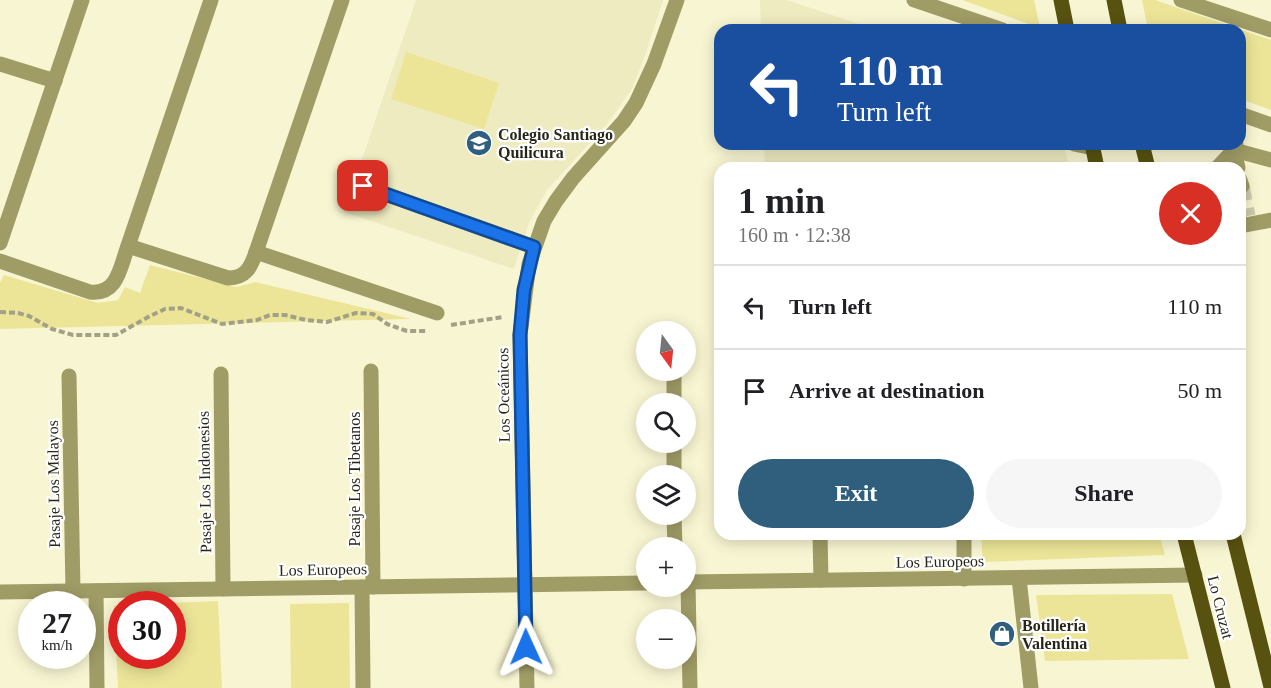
<!DOCTYPE html>
<meta charset="utf-8">
<style>
:root{--surface:#fff;--page:#f6f6f6;--text:#202124;--muted:#757577;--line:#e0e0e0;--accent:#305f7e}
body{margin:0;font-family:"Times New Roman",serif;background:var(--page);color:var(--text);height:100vh;display:flex;flex-direction:column;font-size:22px;white-space:nowrap}
*{box-sizing:border-box;margin:0}
p{font-size:20px;color:var(--muted)}
.icon{flex:none;width:33px;height:33px;fill:none;stroke:currentColor;stroke-width:2;stroke-linecap:round;stroke-linejoin:round}
.map{position:relative;flex:1;overflow:hidden}
.side{position:absolute;left:714px;top:162px;width:532px;height:378px;display:flex;flex-direction:column;background:var(--surface);border-radius:18px;box-shadow:0 3px 15px #0003}
.side>*{flex:none}
.guide{position:absolute;left:714px;top:24px;width:532px;height:126px;border-radius:18px;box-shadow:0 3px 15px #0003;background:#1a4fa0;color:#fff;overflow:hidden}
.needle{width:39px;rotate:165deg}
.controls{position:absolute;left:636px;top:321px;display:grid;gap:12px}
.controls a{display:grid;place-items:center;width:60px;height:60px;border-radius:50%;background:var(--surface);box-shadow:0 3px 15px #0003;font-size:30px}
.speed{position:absolute;left:18px;top:591px;display:flex;gap:12px;font-size:30px;font-weight:700;text-align:center}
.speed>*{display:grid;place-content:center;width:78px;height:78px;border-radius:50%;background:var(--surface);box-shadow:0 3px 15px #0003;line-height:1}
.speed small{font-size:15px;font-weight:400}
.speed .limit{border:9px solid #d22;background:#fff;color:#111}
.pin{position:absolute;display:grid;place-items:center;width:51px;height:51px;color:#fff;margin:-26px;border-radius:12px;box-shadow:0 3px 9px #0006}
.me{position:absolute;width:66px;margin:-33px;rotate:359deg;stroke-linejoin:round;filter:drop-shadow(0 0 4px #0008)}
.turn{display:flex;align-items:center;gap:21px;height:126px;padding:0 24px;font-size:27px}
.turn .icon{width:78px;height:78px;stroke-width:2.5}
.turn b{display:block;font-size:42px;line-height:51px}
.round{display:grid;place-items:center;flex:none;width:63px;height:63px;border-radius:32px;background:var(--page)}
.head{display:flex;align-items:center;justify-content:space-between;height:102px;padding:0 24px}
h1{font-size:36px;font-weight:700;line-height:45px}
.cta{display:flex;gap:12px;margin-top:auto;padding:12px 24px}
.cta a{flex:1;height:69px;border-radius:36px;background:var(--accent);color:#fff;font-size:24px;font-weight:700;line-height:69px;text-align:center}
.cta a+a{background:var(--page);color:var(--text)}
ul{padding:0;list-style:none}
li{display:flex;align-items:center;gap:18px;height:84px;padding:0 24px;border-top:2px solid var(--line)}
li div{flex:1}
li b{display:block;font-size:22px}
li em{font-style:normal}
.map>svg:first-child{display:block}
.built{fill:#eeebc0}
.green{fill:#ece598}
.lines{fill:none;stroke-linecap:round;stroke-linejoin:round}
.minor-tunnel{stroke:#ceccad;stroke-width:15;stroke-dasharray:15 8;stroke-linecap:butt}
.path{stroke:#a2a086;stroke-width:4;stroke-dasharray:6 3;stroke-linecap:butt}
.minor{stroke:#a09c66;stroke-width:15}
.major{stroke:#585210;stroke-width:15}
.route-casing{stroke:#114b97;stroke-width:15}
.route{stroke:#1a73e8;stroke-width:10}
.labels{text-anchor:middle;stroke-width:4.5;stroke-linejoin:round;paint-order:stroke}
.poi-label{font-size:16px;font-weight:bold;fill:#272619;stroke:#fff;text-anchor:start}
.street-label{font-size:16px;fill:#272619;stroke:#fff}
</style>
<div class="map">
<svg width="1271" height="688" viewBox="0 0 1271 688">
<rect width="100%" height="100%" fill="#f8f6d2"/>
<g class="built">
<path d="M416,0H663L645,56L632,89L608,123L547,190L529,223L514,269L344,212Z"/>
<path d="M760,0H787L877,30H761Z"/>
<path d="M764,144H1064L1069,168H765Z"/>
</g>
<g class="green">
<path d="M962,0H1034L1040,28Z"/>
<path d="M1142,0H1155L1271,40V110L1241,99L1240,30H1148Z"/>
<path d="M406,52L499,83L484,129L391,99Z"/>
<path d="M799,144H872V148L799,150Z"/>
<path d="M150,265L237,287L255,282L411,319L0,329V282L4,275L98,303L118,300L125,287L140,293Z"/>
<path d="M981,534H1159L1165,555L983,562Z"/>
<path d="M1172,594L1189,659L1045,661L1036,595Z"/>
<path d="M218,601L222,688H118L114,606L121,605L122,656H172V604H144Z"/>
<path d="M349,603L350,688H291L290,604Z"/>
</g>
<g class="lines">
<path class="minor-tunnel" d="M1242,186L1248,216"/>
<g class="path">
<path d="M0,312L18,313L29,316L52,329L73,335H116L150,316L165,309L181,308L222,324L257,320L270,315H285L306,320L327,322L356,313L373,314L387,324L407,331H426"/>
<path d="M451,325L503,317"/>
</g>
<g class="minor">
<path d="M914,0L1003,30"/>
<path d="M1181,0L1271,30"/>
<path d="M0,64L55,81"/>
<path d="M1240,114L1271,125"/>
<path d="M1074,144L1093,148"/>
<path d="M1234,150L1271,160"/>
<path d="M1234,150L1238,168"/>
<path d="M1217,168L1234,150L1236,144"/>
<path d="M1240,180L1242,186"/>
<path d="M363,186L534,247"/>
<path d="M1240,226L1271,220"/>
<path d="M0,243L82,0"/>
<path d="M128,246L228,278C246,278 251,267 256,252L342,0"/>
<path d="M256,252L437,313"/>
<path d="M0,261L90,292C118,295 120,267 128,246L211,0"/>
<path d="M674,370V404"/>
<path d="M371,371L373,587"/>
<path d="M221,374L223,589"/>
<path d="M69,376L73,591"/>
<path d="M674,442V476"/>
<path d="M674,514L675,548"/>
<path d="M820,534L821,580"/>
<path d="M964,534V579"/>
<path d="M1019,578L1031,688"/>
<path d="M686,582L1195,575"/>
<path d="M688,582L690,688"/>
<path d="M362,587L363,688"/>
<path d="M96,591L97,688"/>
<path d="M0,592L646,583"/>
<path d="M527,688L520,335L529,264L544,221L556,201L573,178L624,121L636,103L654,64L677,0"/>
</g>
<g class="major">
<path d="M1061,0L1067,30"/>
<path d="M1114,0L1120,30"/>
<path d="M1092,144L1097,168"/>
<path d="M1142,144L1148,168"/>
<path d="M1184,534L1223,688"/>
<path d="M1233,534L1271,687"/>
</g>
</g>
<g class="lines">
<g class="route-casing">
<path id="route" d="M363,186L534,247L524,290L520,335L526,647"/>
</g>
<use href="#route" class="route"/>
</g>
<defs>
<g id="school-disc" transform="scale(1.35)"><circle r="9.5" fill="#305f7e" stroke="#fff"/><path d="M0-5L7-2L0 1L-7-2ZM-4 1L0 2.5L4 1V4Q0 6-4 4Z" fill="#fff"/></g>
<g id="shop-disc" transform="scale(1.35)"><circle r="9.5" fill="#305f7e" stroke="#fff"/><path d="M-5-2.5h2.3a2.7 3.5 0 0 1 5.4 0H5L5.5 6h-11ZM-1.5-2.5h3a1.5 2.3 0 0 0-3 0Z" fill="#fff"/></g>
</defs>
<g fill-rule="evenodd">
<use href="#school-disc" x="479" y="143"/>
<use href="#shop-disc" x="1002" y="634"/>
</g>
<g class="labels">
<g class="poi-label">
<text x="498" y="140">Colegio Santiago<tspan x="498" dy="18">Quilicura</tspan></text>
<text x="1022" y="631">Botillería<tspan x="1022" dy="18">Valentina</tspan></text>
</g>
<g class="street-label">
<text transform="translate(503 395) rotate(-91)" y="6">Los Oceánicos</text>
<text transform="translate(354 479) rotate(-90)" y="6">Pasaje Los Tibetanos</text>
<text transform="translate(204 482) rotate(-91)" y="6">Pasaje Los Indonesios</text>
<text transform="translate(53 484) rotate(-91)" y="6">Pasaje Los Malayos</text>
<text transform="translate(940 561) rotate(-1)" y="6">Los Europeos</text>
<text transform="translate(323 569) rotate(-1)" y="6">Los Europeos</text>
<text transform="translate(1221 607) rotate(76)" y="6">Lo Cruzat</text>
</g>
</g>
</svg>
<div class="controls">
<a><svg class="needle" viewBox="-14 -14 28 28"><path d="M0-13l5 13h-10z" fill="#e53935"/><path d="M0 13l5-13h-10z" fill="#757577"/></svg></a>
<a><svg class="icon" aria-label="search" viewBox="0 0 24 24"><circle cx="10" cy="10" r="6"/><path d="M15 15l6 6"/></svg></a>
<a><svg class="icon" aria-label="layers" viewBox="0 0 24 24"><path d="M12 4l9 5-9 5-9-5zM3 14l9 5 9-5"/></svg></a>
<a>+</a>
<a>−</a>
</div>
<div class="speed"><div>27<small>km/h</small></div><div class="limit">30</div></div>
<div class="pin" style="left:363px;top:186px;background:#d93025"><svg class="icon" aria-label="arrive" viewBox="0 0 24 24"><path d="M6 21V4h12l-3 4 3 4H6"/></svg></div>
<svg class="me" style="left:526px;top:647px" viewBox="-20 -20 40 40"><path d="M0-17L14 15 0 8-14 15z" fill="#1a73e8" stroke="#fff" stroke-width="4"/></svg>
<div class="guide">
<div class="turn"><svg class="icon" aria-label="left" viewBox="0 0 24 24"><path d="M17 20v-9H6M10 6l-5 5 5 5"/></svg><div><b>110 m</b>Turn left</div></div>
</div>
<section class="side">
<div class="head"><div><h1>1 min</h1><p>160 m · 12:38</p></div><a class="round" style="background:#d93025;color:#fff"><svg class="icon" aria-label="close" viewBox="0 0 24 24"><path d="M6 6l12 12M18 6L6 18"/></svg></a></div>
<ul>
<li><svg class="icon" aria-label="left" viewBox="0 0 24 24"><path d="M17 20v-9H6M10 6l-5 5 5 5"/></svg><div><b>Turn left</b></div><em>110 m</em></li>
<li><svg class="icon" aria-label="arrive" viewBox="0 0 24 24"><path d="M6 21V4h12l-3 4 3 4H6"/></svg><div><b>Arrive at destination</b></div><em>50 m</em></li>
</ul>
<div class="cta"><a>Exit</a><a>Share</a></div>
</section>
</div>
